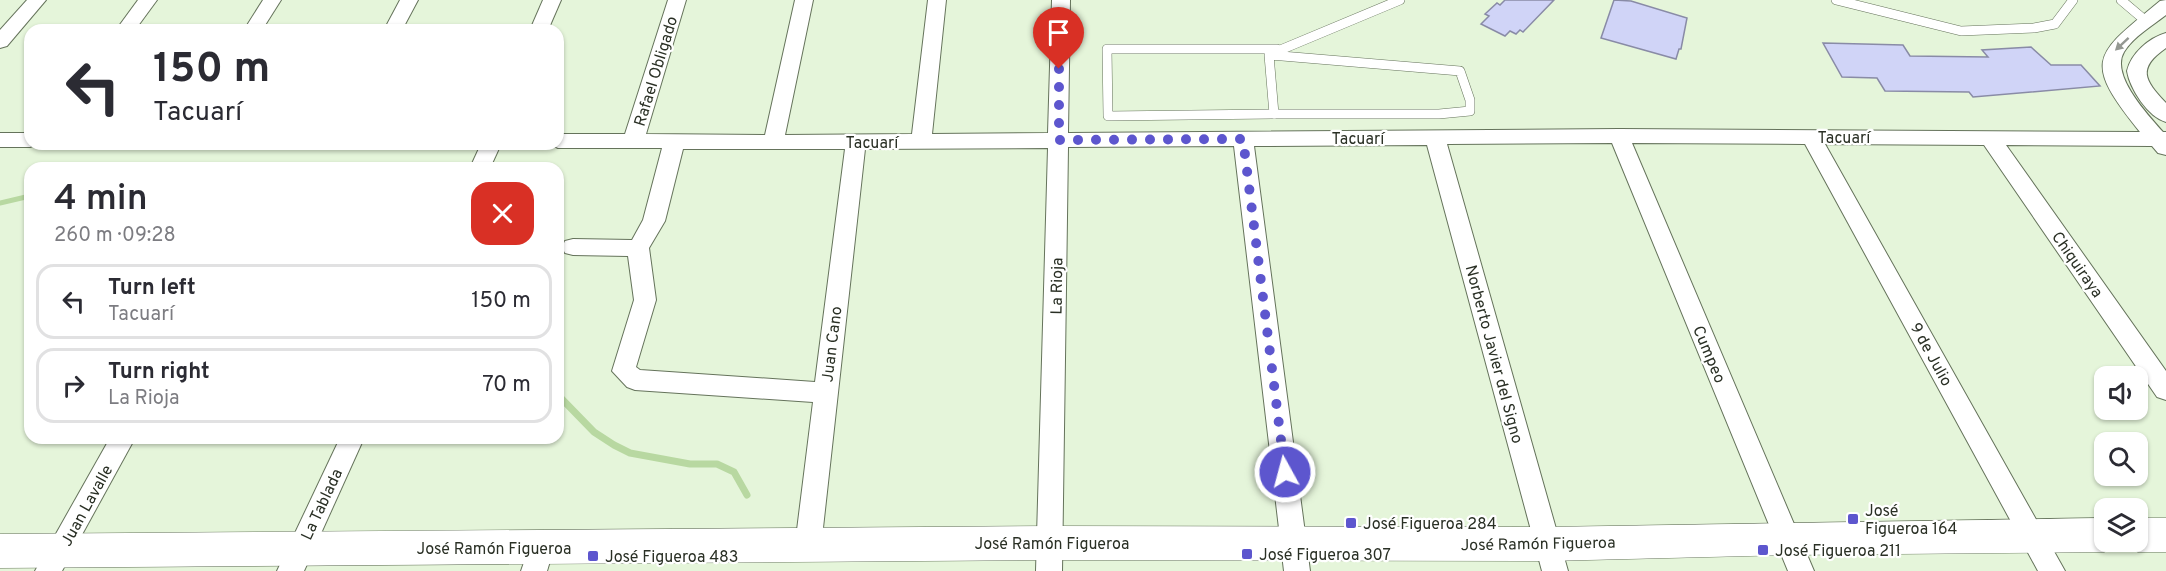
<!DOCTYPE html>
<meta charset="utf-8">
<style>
:root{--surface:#fff;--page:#f2f2f3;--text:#2b2b33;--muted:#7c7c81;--line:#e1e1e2}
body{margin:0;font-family:Overpass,sans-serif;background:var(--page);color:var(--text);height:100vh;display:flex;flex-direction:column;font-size:22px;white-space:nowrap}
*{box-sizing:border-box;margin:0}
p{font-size:20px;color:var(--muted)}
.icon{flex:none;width:33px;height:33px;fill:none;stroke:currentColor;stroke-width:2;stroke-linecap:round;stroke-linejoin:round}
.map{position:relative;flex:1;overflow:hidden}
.details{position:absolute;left:24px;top:162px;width:540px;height:282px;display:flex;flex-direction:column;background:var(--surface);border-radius:18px;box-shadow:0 2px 4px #0004}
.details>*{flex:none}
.banner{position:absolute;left:24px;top:24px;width:540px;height:126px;border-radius:18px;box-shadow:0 2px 4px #0004;background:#fff;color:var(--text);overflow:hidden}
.buttons{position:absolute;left:2094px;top:366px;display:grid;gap:12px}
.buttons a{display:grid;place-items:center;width:54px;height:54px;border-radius:12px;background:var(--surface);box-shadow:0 2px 4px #0004;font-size:30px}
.pin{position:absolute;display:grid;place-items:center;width:51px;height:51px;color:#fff;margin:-62px -26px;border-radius:50% 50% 50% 0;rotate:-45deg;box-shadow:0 0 6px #0007}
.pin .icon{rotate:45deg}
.me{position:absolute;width:66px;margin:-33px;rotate:353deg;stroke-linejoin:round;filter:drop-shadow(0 0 4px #0008)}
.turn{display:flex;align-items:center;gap:21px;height:126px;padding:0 30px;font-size:27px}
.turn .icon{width:78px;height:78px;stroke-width:2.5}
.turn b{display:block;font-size:42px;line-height:51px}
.round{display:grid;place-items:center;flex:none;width:63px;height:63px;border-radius:18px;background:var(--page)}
.headline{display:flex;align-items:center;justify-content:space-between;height:102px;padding:0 30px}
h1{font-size:36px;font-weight:600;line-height:45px}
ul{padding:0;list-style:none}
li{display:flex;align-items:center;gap:18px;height:75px;margin:0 12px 9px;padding:0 18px;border:3px solid var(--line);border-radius:18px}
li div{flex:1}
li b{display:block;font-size:22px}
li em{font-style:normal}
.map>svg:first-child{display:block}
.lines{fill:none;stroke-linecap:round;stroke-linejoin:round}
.stream-far1{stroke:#b8d8a1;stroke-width:5}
.stream{stroke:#b8d8a1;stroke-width:7}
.building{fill:#d0d4f7;stroke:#898ba6;stroke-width:1.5}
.lane-casing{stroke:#65735b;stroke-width:10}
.street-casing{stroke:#65735b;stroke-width:2}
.secondary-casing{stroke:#65735b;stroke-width:1}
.lane{stroke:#fff;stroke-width:9}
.street{fill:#fff;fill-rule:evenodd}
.secondary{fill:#fff;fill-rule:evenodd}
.oneway{fill:#949892}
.route{stroke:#5d56ce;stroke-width:10;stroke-dasharray:0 18}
.poi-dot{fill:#5d56ce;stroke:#fff;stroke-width:2}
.labels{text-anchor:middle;stroke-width:4.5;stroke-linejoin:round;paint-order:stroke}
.street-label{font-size:16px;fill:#2a3025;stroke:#fff}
.poi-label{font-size:16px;fill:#2a3025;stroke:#fff;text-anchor:start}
</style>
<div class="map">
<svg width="2166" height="571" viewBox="0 0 2166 571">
<rect width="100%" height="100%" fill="#e5f5da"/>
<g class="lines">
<path class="stream-far1" d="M0,203L30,196"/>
<path class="stream" d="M558,395L594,432L614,445L630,453L690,464H717L734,472L747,495"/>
</g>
<g class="building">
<path d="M1505,0H1554L1523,32L1520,30L1516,34L1510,31L1505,36L1481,24L1489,16L1485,14L1497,3L1500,5Z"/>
<path d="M1614,0L1631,1L1687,18L1681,49H1679L1676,59L1601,38Z"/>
<path d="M1823,43L1903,45L1910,56L1988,57L1982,50L2031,47L2051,65H2081L2100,86L1973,97L1969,92L1885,91L1877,78L1842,77Z"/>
</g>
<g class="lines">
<g class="lane-casing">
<g id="lane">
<path d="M1836,0L1961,31L2034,28L2055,24L2073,0"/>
<path d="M2121,0L2147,22"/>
<path d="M1273,53L1400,0"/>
<path d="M1269,55L1460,71L1470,100V111L1439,114H1274Z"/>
<path d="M1274,114L1108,116L1107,49H1277"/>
</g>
</g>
<g class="street-casing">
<g id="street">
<path d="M27,0H46L7,46L0,48V30Z"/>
<path d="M138,0H157L135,30H116Z"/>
<path d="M263,0H281L262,30H244Z"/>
<path d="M400,0H418L402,30H384Z"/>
<path d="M543,0H561L548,30H530Z"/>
<path d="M668,0H686L646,134L765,135L795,0H813L785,135L912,134L928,0H946L932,134L1048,133L1052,0H1070L1068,133L1619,129L2140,132C2081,59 2095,55 2160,1L2166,0V15C2153,25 2133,37 2124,52C2110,75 2148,115 2163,132H2166V155L2158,153L2152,146L2006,145L2166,371V400L2157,397L1984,145L1825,144L2065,571H2038L1805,144L1632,143L1814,571H1788L1612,143L1447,144L1568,571H1542L1427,145L1254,146L1310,571H1284L1234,146L1068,147L1062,571H1036L1048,148L865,149L821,546L817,555L808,558L799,555L795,546L813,402L635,390L627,387L612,371L634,300L628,256L573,255L565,253L562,247L565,241L573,239L632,240L643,220L662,148H558L550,144H558V134H625ZM683,149H845L815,382L640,370L636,367L656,300L649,248L665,221Z"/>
<path d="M2166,33V48C2137,68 2144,80 2166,103V122C2148,117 2130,89 2127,71C2131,53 2149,38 2166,33Z"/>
<path d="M0,133H30V144H38L30,147H0Z"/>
<path d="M481,144H501L490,168H470Z"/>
<path d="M110,438H135L62,571H35Z"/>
<path d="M340,438H364L304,571H277Z"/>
<path d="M541,536L550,539L554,548L547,571H521L532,539Z"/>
</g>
</g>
<g class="secondary-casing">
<g id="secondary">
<path d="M2104,518V542H2119L2117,547L2104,552L1787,555L1547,561L1050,560L0,568V534L1050,526L1547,527Z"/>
<path d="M2138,518H2166V552H2138L2125,547L2123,542H2138Z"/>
</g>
</g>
<use href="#lane" class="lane"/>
<use href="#street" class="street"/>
<use href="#secondary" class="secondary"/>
</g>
<defs><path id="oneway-solid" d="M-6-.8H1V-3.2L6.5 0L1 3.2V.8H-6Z" transform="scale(1.5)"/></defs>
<use class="oneway" href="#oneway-solid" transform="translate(2122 44) rotate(137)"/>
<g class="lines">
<path class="route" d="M1059,69V140L1243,139L1285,472"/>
</g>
<g class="poi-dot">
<rect x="1847" y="513" width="12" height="12" rx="3"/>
<rect x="1345" y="517" width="12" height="12" rx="3"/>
<rect x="1757" y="544" width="12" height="12" rx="3"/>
<rect x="1241" y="548" width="12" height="12" rx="3"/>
<rect x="587" y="550" width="12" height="12" rx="3"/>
</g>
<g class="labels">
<g class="street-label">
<text transform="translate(655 71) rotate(-73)" y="6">Rafael Obligado</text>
<text x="1844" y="143">Tacuarí</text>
<text x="1358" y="144">Tacuarí</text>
<text x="872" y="148">Tacuarí</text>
<text transform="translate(2078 264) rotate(55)" y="6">Chiquiraya</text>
<text transform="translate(1056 286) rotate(-89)" y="6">La Rioja</text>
<text transform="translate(831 344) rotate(-83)" y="6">Juan Cano</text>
<text transform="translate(1495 354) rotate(75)" y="6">Norberto Javier del Signo</text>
<text transform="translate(1710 354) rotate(67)" y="6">Cumpeo</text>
<text transform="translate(1932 354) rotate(61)" y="6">9 de Julio</text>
<text transform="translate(321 504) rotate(-65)" y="6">La Tablada</text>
<text transform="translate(86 505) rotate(-61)" y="6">Juan Lavalle</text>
<text x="1052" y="549">José Ramón Figueroa</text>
<text transform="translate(1538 543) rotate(-1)" y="6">José Ramón Figueroa</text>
<text x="494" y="554">José Ramón Figueroa</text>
</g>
<g class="poi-label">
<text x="1865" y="516">José<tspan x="1865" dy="18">Figueroa 164</tspan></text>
<text x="1363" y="529">José Figueroa 284</text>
<text x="1775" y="556">José Figueroa 211</text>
<text x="1259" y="560">José Figueroa 307</text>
<text x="605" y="562">José Figueroa 483</text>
</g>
</g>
</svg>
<div class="buttons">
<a><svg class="icon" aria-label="sound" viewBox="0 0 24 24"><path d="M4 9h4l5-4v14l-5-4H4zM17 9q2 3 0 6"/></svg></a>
<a><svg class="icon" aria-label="search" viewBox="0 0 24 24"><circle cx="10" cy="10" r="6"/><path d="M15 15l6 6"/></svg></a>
<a><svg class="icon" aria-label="layers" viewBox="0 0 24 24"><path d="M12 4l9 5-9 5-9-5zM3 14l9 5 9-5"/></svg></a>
</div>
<div class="pin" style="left:1059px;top:69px;background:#d93025"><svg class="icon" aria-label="arrive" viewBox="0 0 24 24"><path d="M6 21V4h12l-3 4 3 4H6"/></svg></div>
<svg class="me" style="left:1285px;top:472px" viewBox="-20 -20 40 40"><circle r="17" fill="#5d56ce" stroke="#fff" stroke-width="3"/><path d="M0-11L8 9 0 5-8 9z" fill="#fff"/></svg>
<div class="banner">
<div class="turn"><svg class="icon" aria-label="left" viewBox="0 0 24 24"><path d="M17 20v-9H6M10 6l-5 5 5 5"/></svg><div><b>150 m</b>Tacuarí</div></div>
</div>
<section class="details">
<div class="headline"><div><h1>4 min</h1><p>260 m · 09:28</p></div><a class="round" style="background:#d93025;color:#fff"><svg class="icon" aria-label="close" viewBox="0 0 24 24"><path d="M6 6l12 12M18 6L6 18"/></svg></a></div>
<ul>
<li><svg class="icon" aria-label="left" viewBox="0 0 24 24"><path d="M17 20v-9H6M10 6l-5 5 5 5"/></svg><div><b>Turn left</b><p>Tacuarí</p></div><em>150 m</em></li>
<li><svg class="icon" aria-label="right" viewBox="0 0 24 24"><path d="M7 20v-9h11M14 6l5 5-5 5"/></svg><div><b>Turn right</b><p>La Rioja</p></div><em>70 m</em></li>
</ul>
</section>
</div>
